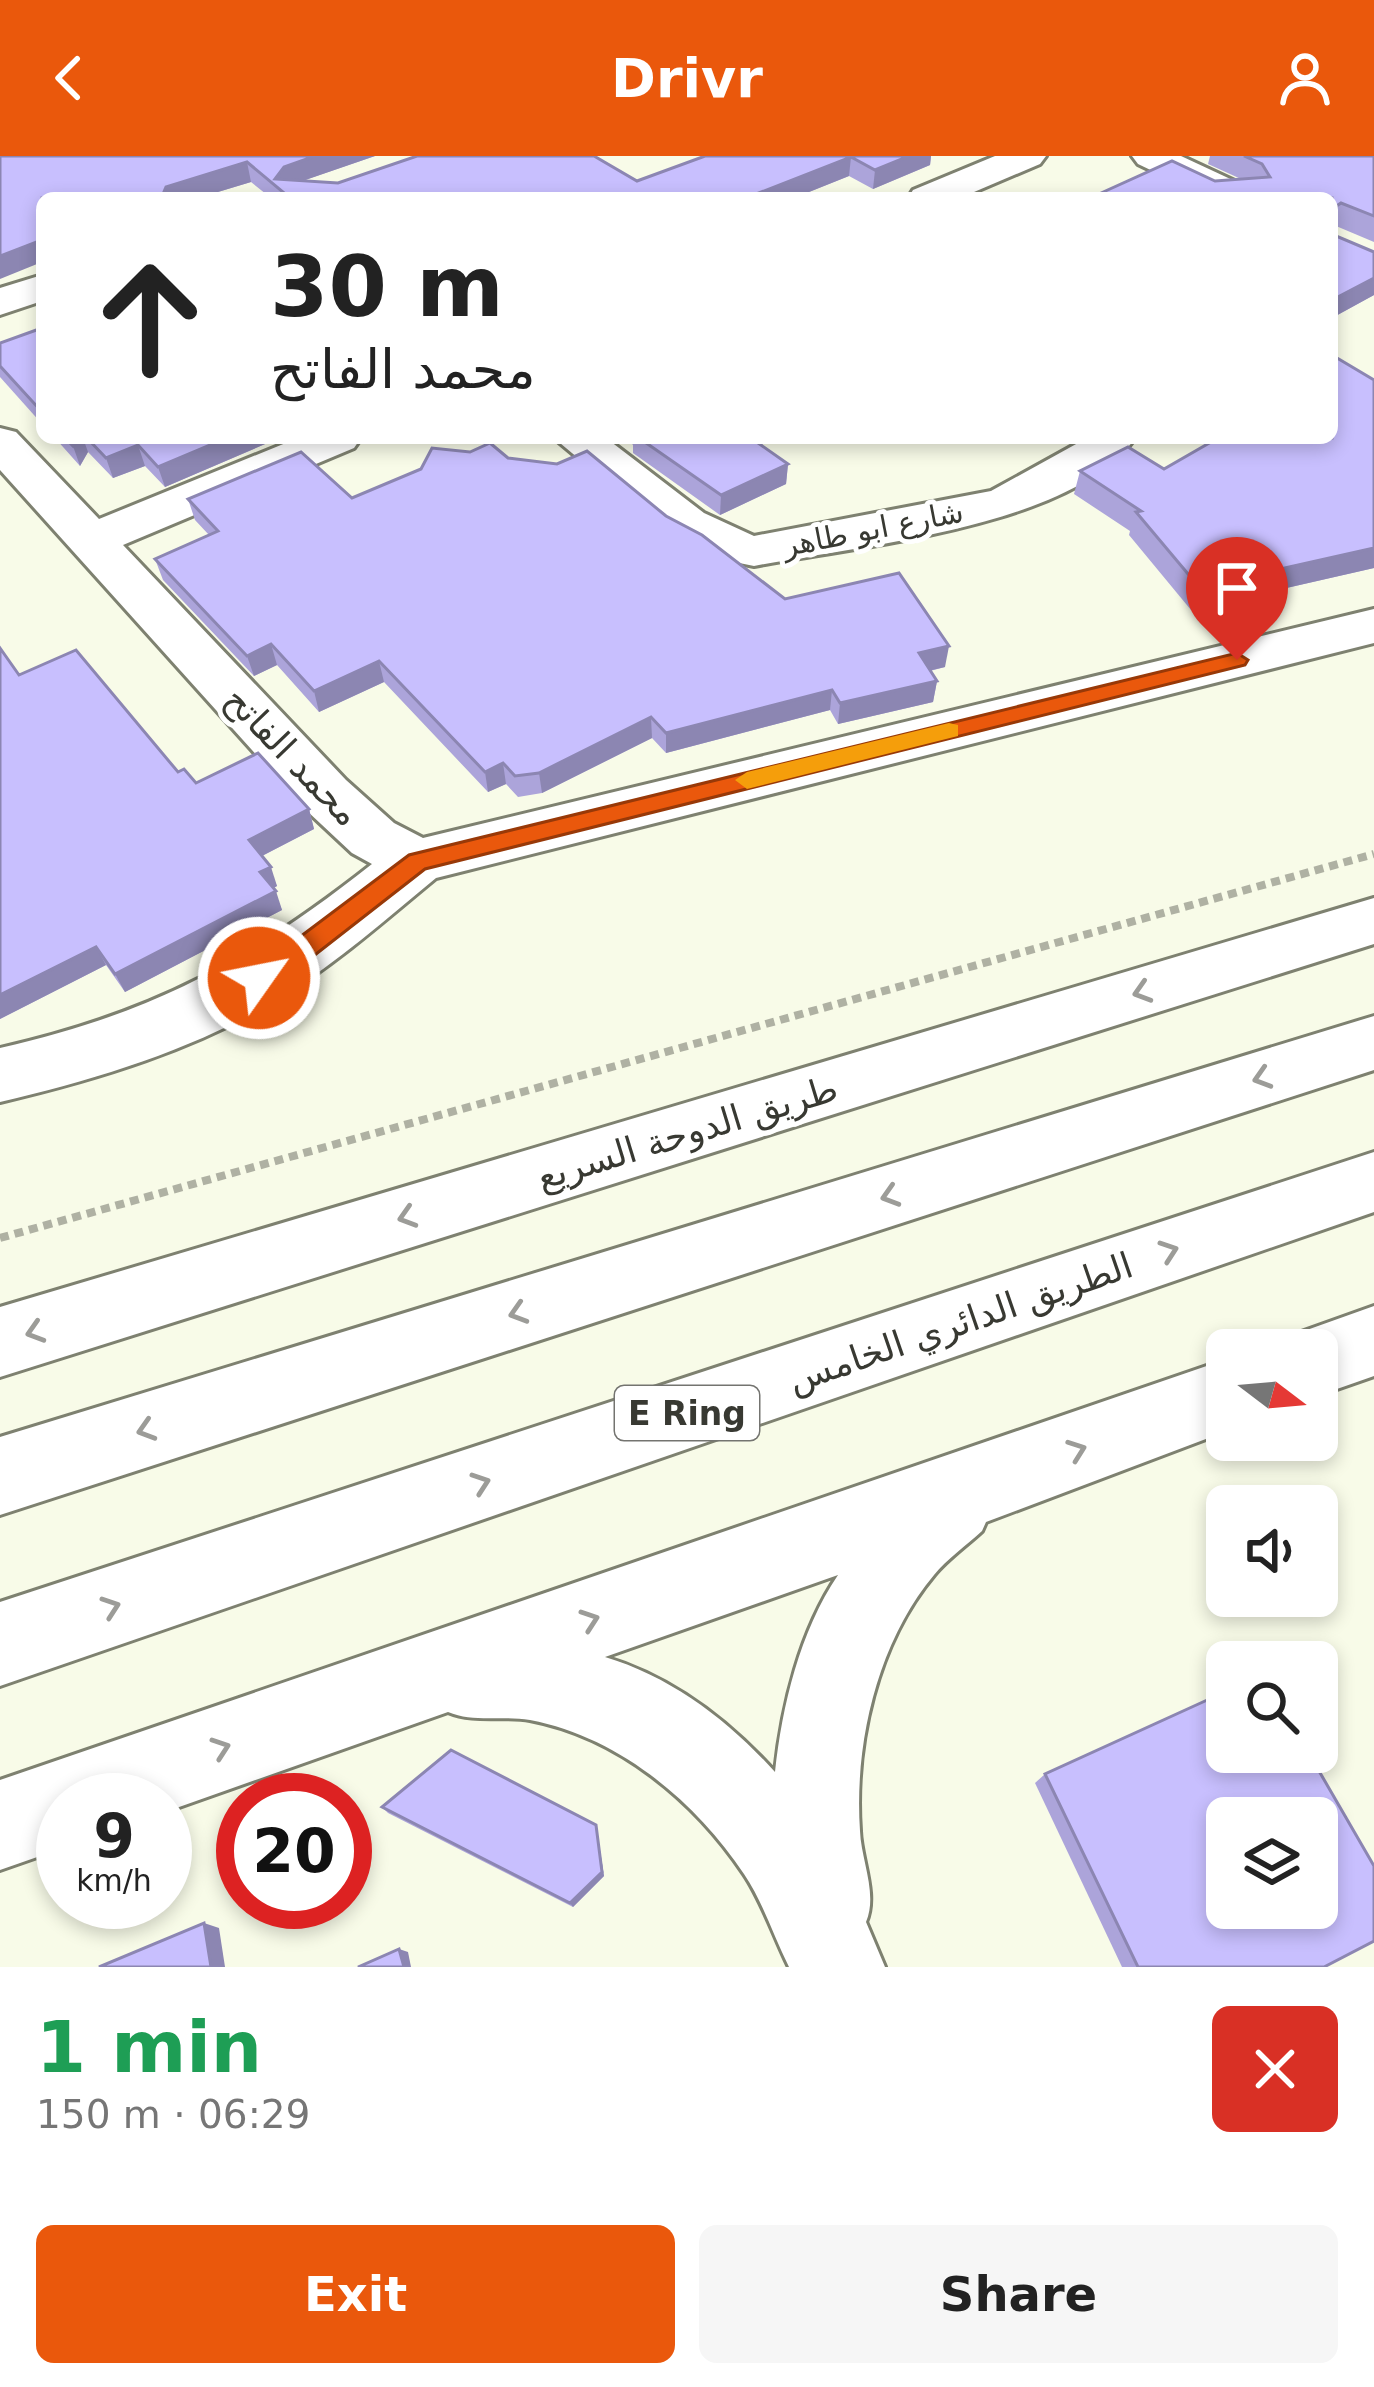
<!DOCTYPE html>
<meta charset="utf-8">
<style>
:root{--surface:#fff;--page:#f6f6f6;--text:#222;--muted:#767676;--accent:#ea580c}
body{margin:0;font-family:"DejaVu Sans",Cairo,sans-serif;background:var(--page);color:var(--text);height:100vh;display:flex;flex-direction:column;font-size:45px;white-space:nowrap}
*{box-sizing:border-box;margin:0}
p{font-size:39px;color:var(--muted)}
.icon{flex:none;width:66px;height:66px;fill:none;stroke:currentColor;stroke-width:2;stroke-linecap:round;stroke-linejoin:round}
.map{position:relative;height:1811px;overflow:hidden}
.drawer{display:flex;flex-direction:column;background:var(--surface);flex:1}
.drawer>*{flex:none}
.top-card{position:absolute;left:36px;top:36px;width:1302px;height:252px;border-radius:18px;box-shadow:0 6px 18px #0003;background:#fff;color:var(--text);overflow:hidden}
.needle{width:78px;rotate:106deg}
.tools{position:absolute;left:1206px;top:1173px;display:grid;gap:24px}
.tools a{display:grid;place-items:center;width:132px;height:132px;border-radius:18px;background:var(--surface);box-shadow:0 6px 18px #0003;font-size:60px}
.speed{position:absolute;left:36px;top:1617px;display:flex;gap:24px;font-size:60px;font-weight:700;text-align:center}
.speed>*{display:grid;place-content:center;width:156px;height:156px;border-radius:50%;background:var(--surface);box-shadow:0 6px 18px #0003;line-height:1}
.speed small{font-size:30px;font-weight:400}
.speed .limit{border:18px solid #d22;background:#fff;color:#111}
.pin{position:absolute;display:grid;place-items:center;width:102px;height:102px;color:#fff;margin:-123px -51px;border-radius:50% 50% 50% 0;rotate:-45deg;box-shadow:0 0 12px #0007}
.pin .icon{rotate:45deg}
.me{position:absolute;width:132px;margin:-66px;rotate:57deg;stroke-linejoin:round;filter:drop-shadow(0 0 9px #0008)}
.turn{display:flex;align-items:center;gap:42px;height:252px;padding:0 36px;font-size:54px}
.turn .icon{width:156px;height:156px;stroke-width:2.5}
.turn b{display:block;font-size:84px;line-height:102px}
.round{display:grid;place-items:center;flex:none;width:126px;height:126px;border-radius:18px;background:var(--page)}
.summary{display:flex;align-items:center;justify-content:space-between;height:204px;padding:0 36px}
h1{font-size:72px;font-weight:700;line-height:90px;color:#1e9e55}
.button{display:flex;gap:24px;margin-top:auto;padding:24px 36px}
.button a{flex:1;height:138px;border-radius:18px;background:var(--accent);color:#fff;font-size:48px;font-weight:700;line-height:138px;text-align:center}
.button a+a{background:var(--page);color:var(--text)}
header{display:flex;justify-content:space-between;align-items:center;height:156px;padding:0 36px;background:var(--accent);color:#fff;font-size:54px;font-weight:700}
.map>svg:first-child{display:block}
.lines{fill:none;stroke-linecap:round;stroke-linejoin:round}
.minor-casing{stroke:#7e8170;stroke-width:6}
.highway-casing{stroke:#7e8170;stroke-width:6}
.path{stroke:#afb1a3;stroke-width:8;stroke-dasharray:9 6;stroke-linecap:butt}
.minor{fill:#fff;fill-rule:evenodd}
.highway{fill:#fff;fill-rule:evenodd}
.wall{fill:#aca4da}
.shaded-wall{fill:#8c86b2}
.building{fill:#c8bffe;stroke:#8c86b2;stroke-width:3;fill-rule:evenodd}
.oneway{stroke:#9c9c98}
.route{fill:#ea580c;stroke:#983908;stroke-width:3}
.slow{fill:#f59e0b}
.labels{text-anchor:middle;stroke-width:10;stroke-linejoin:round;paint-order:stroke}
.far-street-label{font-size:30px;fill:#383932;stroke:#fff}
.shield{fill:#fff;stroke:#747470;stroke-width:3}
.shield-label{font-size:33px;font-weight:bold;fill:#383932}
.street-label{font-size:36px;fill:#383932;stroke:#fff}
</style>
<header><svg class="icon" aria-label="back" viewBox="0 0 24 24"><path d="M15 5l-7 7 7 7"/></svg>Drivr<svg class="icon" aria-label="person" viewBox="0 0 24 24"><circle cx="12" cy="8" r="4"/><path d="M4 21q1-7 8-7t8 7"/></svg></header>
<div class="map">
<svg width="1374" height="1811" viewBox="0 0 1374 1811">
<rect width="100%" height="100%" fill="#f8fbe8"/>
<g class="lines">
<g class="minor-casing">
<g id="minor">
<path d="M995,0H1046L1040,8L960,42H908L913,34Z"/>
<path d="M1132,0H1181L1254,34L1259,42H1209L1138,8Z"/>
<path d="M42,119V145L0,159V132Z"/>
<path d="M0,272L16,276L99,363L298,282H361L354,292L123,389L346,624L394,667L423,682L1374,453V487L436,722C386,763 338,806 283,840C197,893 98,923 0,946V892C154,857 249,805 372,708L352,697L306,654L0,314Z"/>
<path d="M554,282H606L704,357L754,380L991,335L1087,282H1135C1074,371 857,390 754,410L715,402L669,378Z"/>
<path d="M1374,742V788L0,1221V1151Z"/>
<path d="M1374,1150V1220L1317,1240V1194H1284L1290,1180Z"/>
<path d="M1227,1203V1275L986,1366L982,1375C967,1389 947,1403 934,1419C877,1487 854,1588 860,1675C861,1704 878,1738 866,1766L885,1811H789C774,1781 763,1746 744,1718C695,1645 619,1581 530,1564C503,1559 474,1567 448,1556L165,1656V1644H63V1692L0,1714V1624ZM838,1419C800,1475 782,1550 775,1616C729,1565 672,1521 605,1501Z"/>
</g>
</g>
<g class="highway-casing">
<g id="highway">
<path d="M1374,860V914L0,1359V1281Z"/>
<path d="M1374,996V1056L0,1530V1446Z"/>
</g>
</g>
<path class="path" d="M0,1082L1374,698"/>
<use href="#minor" class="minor"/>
<use href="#highway" class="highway"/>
</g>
<g class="wall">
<path d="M0,0H375L302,25L338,27L637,25L705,0H931L930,9L873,33L849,20L794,42H271L251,26L198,42H42Z"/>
<path d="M1210,0H1374V86L1336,70V80L1374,96V139L1332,162L1215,25L1241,23L1208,8Z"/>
<path d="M42,172V268L0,221V187Z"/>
<path d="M1374,224V412L1191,454L1129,379L1130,375L1074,338L1080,315L1164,313Z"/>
<path d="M55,282H279L165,331L145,310L113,322L88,296L80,310Z"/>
<path d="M627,282H751L788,308L786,328L720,359L633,297V289Z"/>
<path d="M508,302L666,360L785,443L945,511L930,515L937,525L933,546L838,568L830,554L666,597L652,582L542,637L518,641L506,628L488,636L384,526L319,556L277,509L254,520L163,424L155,403L209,379L195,364L188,343L352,342Z"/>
<path d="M19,519L196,627L309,653L314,673L262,700L277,730L273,732L282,754L125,836L106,809L0,863Z"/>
<path d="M1045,1618L1324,1811H1122L1035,1627Z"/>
<path d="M382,1651L596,1669L604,1720L573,1751L388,1657Z"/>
</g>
<g class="shaded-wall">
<path d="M315,0H375L288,30L275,23L284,11Z"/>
<path d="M909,0H931L930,9L873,33L875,14Z"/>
<path d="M851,1L849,20L794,42H746Z"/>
<path d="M247,6L251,26L198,42H152L166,31Z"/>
<path d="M42,84V106L0,123V100Z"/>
<path d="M1374,122V139L1332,162V144Z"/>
<path d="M77,282H83L88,296L80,310L73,290Z"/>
<path d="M227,282H279L165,331L158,311Z"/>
<path d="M138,289L145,310L113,322L106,302Z"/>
<path d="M788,308L786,328L720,359L721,339Z"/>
<path d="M1374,392V412L1191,454L1199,431Z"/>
<path d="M271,488L277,509L254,520L247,500Z"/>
<path d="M949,490L945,511L915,518L919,497Z"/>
<path d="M379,505L384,526L319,556L314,535Z"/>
<path d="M937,525L933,546L838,568L840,547Z"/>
<path d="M832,534L830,554L666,597V577Z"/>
<path d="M651,561L652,582L542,637L539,617Z"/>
<path d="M503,607L506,628L488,636L485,616Z"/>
<path d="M309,653L314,673L256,703L249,684Z"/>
<path d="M271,711L277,730L267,736L260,716Z"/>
<path d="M276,735L282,754L125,836L115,818Z"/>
<path d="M96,791L106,809L0,863V839Z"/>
<path d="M596,1669L604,1720L573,1751L570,1747Z"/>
<path d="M204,1767L219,1772L225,1811H211Z"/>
<path d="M399,1793L408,1796L411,1811H404Z"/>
</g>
<g class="building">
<path d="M0,0H315L284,11L275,23L338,27L417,0H594L637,25L705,0H909L875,14L851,1L746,42H290L247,6L166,31L163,38L152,42H42V84L0,100Z"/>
<path d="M1244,0H1374V60L1341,47L1335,51L1336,80L1374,96V122L1332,144V42H1090L1172,5L1215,25L1270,21L1262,8Z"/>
<path d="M42,172V256L0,210V187Z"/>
<path d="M1332,199L1374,224V392L1199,431L1136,356L1141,355L1080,315L1128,291L1164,313L1218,282H1332Z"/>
<path d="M65,282H77L73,290Z"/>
<path d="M87,282H227L158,311L138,289L106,302Z"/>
<path d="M639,282H751L788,308L721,339Z"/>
<path d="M490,287L508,302L557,308L587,295L666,360L702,379L785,443L899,417L949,490L919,497L937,525L840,547L832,534L666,577L651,561L539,617L515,620L503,607L485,616L379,505L314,535L271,488L247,500L155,403L218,375L188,343L301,296L352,342L421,313L432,292L470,296Z"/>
<path d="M0,492L19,519L76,494L178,616L184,613L196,627L258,597L309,653L249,684L271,711L260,716L276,735L115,818L96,791L0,839Z"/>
<path d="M1227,1535V1596H1308L1374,1710V1785L1324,1811H1138L1045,1618ZM1227,1662H1317V1752H1227Z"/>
<path d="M451,1594L596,1669L602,1716L570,1747L382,1651Z"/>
<path d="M204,1767L211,1811H99Z"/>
<path d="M399,1793L404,1811H358Z"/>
</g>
<defs><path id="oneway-chevron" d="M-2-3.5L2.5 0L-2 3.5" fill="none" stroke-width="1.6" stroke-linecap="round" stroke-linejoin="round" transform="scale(3)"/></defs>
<g class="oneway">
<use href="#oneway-chevron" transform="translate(1142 836) rotate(163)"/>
<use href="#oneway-chevron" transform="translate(1262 922) rotate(163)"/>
<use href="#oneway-chevron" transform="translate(890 1040) rotate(163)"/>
<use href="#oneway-chevron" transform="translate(407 1061) rotate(163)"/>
<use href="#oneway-chevron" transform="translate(1169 1095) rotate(-19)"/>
<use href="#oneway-chevron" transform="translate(518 1157) rotate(163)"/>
<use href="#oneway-chevron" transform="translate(35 1176) rotate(163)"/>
<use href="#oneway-chevron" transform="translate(146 1274) rotate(163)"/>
<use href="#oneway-chevron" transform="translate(1077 1294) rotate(-20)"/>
<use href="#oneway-chevron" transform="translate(481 1327) rotate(-19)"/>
<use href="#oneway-chevron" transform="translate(111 1451) rotate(-19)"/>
<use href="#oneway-chevron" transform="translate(590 1464) rotate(-19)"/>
<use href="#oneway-chevron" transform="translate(221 1592) rotate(-19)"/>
</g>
<path class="route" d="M1237,497L1248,504L1245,509L425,713L302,809L259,833L245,822L409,699Z"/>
<path class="slow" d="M949,567L958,569V580L747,633L735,624L747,616Z"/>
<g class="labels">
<g class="far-street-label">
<text transform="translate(873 373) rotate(-11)" y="10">شارع ابو طاهر</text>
</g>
<rect class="shield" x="615" y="1230" width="144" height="54" rx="9"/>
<g class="shield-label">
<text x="687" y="1269">E Ring</text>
</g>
<g class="street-label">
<text transform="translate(293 600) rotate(46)" y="13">محمد الفاتح</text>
<text transform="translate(687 976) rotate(-17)" y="13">طريق الدوحة السريع</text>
<text transform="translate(960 1166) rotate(-19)" y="13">الطريق الدائري الخامس</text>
</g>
</g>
</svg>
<div class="tools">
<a><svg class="needle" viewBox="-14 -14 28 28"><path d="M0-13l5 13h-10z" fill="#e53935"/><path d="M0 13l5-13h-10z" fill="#767676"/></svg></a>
<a><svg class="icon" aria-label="sound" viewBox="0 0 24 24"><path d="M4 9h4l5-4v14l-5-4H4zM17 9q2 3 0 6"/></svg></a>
<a><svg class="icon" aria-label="search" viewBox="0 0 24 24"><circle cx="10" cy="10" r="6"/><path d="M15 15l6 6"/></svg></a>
<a><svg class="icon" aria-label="layers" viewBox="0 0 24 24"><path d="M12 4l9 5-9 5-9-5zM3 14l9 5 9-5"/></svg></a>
</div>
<div class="speed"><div>9<small>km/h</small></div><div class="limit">20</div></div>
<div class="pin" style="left:1237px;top:504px;background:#d93025"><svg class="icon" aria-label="arrive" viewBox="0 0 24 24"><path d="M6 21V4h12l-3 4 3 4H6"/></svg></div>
<svg class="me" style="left:259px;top:822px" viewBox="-20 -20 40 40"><circle r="17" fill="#ea580c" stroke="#fff" stroke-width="3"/><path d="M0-11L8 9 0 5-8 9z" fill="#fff"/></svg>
<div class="top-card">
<div class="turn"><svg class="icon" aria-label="ahead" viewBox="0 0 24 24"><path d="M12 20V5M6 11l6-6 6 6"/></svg><div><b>30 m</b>محمد الفاتح</div></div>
</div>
</div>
<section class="drawer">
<div class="summary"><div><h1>1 min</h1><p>150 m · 06:29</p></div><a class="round" style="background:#d93025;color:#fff"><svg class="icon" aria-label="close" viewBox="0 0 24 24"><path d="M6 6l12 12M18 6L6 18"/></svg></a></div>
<div class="button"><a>Exit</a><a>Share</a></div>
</section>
